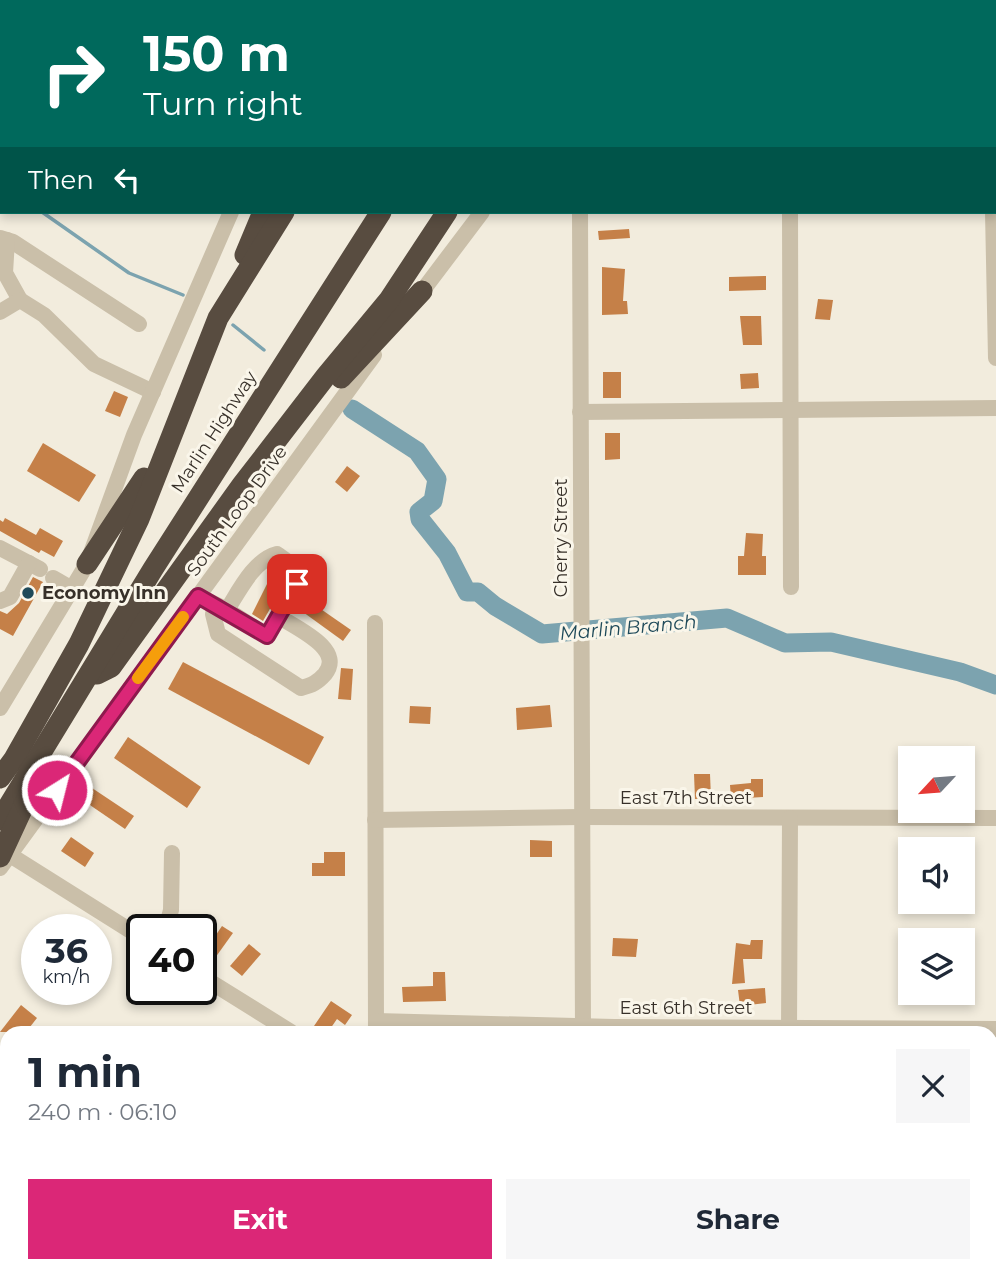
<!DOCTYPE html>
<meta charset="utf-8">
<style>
:root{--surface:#fff;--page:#f6f6f7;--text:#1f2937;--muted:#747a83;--accent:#db2777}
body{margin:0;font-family:Montserrat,sans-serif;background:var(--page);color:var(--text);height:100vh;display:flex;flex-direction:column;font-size:26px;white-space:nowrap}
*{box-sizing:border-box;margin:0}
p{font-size:23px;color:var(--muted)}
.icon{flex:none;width:38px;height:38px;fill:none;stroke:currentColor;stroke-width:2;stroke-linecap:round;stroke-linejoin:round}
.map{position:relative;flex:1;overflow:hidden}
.details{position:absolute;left:0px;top:1026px;width:998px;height:247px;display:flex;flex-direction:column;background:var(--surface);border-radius:21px 21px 0 0;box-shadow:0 4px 10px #0003}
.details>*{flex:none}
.top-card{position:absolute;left:0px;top:0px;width:998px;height:214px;box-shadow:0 4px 10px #0003;background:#00695c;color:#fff;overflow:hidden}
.needle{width:46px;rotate:244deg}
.fabs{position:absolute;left:898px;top:746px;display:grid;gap:14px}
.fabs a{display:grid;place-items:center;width:77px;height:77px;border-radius:0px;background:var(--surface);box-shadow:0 4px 10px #0003;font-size:35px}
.speed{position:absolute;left:21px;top:914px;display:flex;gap:14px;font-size:35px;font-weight:700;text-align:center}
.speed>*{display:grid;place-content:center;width:91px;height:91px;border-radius:50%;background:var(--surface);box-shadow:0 4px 10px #0003;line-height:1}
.speed small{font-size:18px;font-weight:400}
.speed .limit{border:4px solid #111;border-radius:10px;background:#fff;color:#111}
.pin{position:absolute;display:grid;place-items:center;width:60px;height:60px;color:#fff;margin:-30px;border-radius:14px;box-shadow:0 4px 10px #0006}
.me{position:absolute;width:77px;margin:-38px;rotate:36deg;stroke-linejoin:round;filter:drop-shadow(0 0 5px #0008)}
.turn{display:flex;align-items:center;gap:24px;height:147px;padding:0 28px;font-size:32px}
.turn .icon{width:91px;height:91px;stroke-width:2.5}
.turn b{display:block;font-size:49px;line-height:60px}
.then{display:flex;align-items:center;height:66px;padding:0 28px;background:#0003;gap:14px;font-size:26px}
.round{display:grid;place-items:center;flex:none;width:74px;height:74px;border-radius:0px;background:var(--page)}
.head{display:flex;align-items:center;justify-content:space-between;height:119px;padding:0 28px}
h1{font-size:42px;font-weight:700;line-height:52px}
.primary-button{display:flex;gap:14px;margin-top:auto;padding:14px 28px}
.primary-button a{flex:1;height:80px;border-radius:0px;background:var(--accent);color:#fff;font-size:28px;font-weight:700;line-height:80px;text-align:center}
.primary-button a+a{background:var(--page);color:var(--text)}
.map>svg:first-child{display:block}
.green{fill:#aec19d}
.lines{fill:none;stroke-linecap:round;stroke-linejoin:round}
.stream{stroke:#7ca3af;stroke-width:3.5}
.river{stroke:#7ca3af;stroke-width:19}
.building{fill:#c58048}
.path{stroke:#b6a993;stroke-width:2;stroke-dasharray:3.5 3.5;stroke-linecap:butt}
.minor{stroke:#cabfa9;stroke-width:16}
.highway{stroke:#584c40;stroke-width:21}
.route-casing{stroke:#8e194d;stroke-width:18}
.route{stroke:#db2777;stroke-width:12}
.slow{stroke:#f59e0b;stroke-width:12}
.poi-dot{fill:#1e4959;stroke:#faf6ea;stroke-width:2.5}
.labels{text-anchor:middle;stroke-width:6;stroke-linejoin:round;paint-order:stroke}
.street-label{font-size:18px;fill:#373029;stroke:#faf6ea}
.poi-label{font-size:18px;font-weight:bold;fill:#373029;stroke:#faf6ea;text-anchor:start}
.water-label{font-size:19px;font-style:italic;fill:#1e4959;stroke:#faf6ea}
</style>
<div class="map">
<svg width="996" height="1271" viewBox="0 0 996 1271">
<rect width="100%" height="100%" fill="#f2ecdd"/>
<path class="green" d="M194,1265H418L414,1271H189Z"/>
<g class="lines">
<g class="stream">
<path d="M0,182L2,183"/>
<path d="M42,212L129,273L183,295"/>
<path d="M233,325L264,350"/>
</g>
<path class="river" d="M352,409L417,451L437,479L433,501L419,512L420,519L447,553L467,592H478L495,606L542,634L727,618L785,643L831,642L960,672L996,685"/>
</g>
<g class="building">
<path d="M629,229L630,238L599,240L598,231Z"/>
<path d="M602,267L625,269L623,301H627L628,314L602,315Z"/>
<path d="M766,276V290L729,291V277Z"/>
<path d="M818,299L833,300L830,320L815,319Z"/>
<path d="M740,316H761L762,345H743Z"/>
<rect x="603" y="372" width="18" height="26"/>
<path d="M758,373L759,388L741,389L740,374Z"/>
<path d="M114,391L128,397L120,417L105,411Z"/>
<path d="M605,433H620V459L605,460Z"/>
<path d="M43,443L96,475L79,502L27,471Z"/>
<path d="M347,466L360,476L347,492L335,482Z"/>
<path d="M5,518L36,535L40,528L63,541L54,557L41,550L39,553L0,531V520L3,522Z"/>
<path d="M746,533L763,534L762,556H766V575H738V556H744Z"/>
<path d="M276,566L284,573L286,581L263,621L252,614Z"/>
<path d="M33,577L43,582L13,636L0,629V611L7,614L19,603Z"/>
<path d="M302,596L351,630L343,641L296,607Z"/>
<path d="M183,662L324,737L309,765L168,689Z"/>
<path d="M341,668L353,669L351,700L338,699Z"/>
<path d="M550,705L552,727L517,730L516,708Z"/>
<path d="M410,706L431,707L430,724L409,723Z"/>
<path d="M128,737L201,787L187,808L114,758Z"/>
<path d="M694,774H710L711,798L695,799Z"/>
<path d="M751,779H763V797L731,799L730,785L751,783Z"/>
<path d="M92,788L134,816L125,829L84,801Z"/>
<path d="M71,837L94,853L85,867L61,851Z"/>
<path d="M530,840L552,841V857H530Z"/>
<path d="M324,852H345V876H312V863H324Z"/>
<path d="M222,926L233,933L215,958L205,951Z"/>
<path d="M613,938L638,939L636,957L612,956Z"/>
<path d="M751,940H763L762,959H743L745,983L732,984L736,943L750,945Z"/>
<path d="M249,944L261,954L242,976L230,966Z"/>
<path d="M433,972H445L446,1001L403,1002L402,987L433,986Z"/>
<path d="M765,988L766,1003L740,1006L738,990Z"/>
<path d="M331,1001L352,1015L345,1025L337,1019L328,1032H324L314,1026Z"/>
<path d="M21,1005L37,1018L26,1032H0Z"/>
</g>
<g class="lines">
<path class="path" d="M382,1271L388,1265"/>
<g class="minor">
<path d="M749,0L865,2"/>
<path d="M647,2L648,0"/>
<path d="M580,212L583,1032"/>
<path d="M790,212L791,587"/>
<path d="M993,212L996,358"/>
<path d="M0,238L13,242L139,324"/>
<path d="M7,240L5,273L20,300"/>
<path d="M417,298L482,212"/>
<path d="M0,312L20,300L44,315L94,364L153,392"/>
<path d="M580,412L996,408"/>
<path d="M0,548L40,569"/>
<path d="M53,578L72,589"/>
<path d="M198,596L227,610C239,591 254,560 277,554C290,563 298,567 297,584L267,636L227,610"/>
<path d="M0,601L10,597L29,563"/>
<path d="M216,605L213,614L218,634L301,688C312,685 317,683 325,674C345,649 296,628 278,616"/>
<path d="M375,623L376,1032"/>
<path d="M0,708L87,564L134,435L231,212"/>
<path d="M375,820L581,817L996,818"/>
<path d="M10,855L142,938"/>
<path d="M0,868L374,355"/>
<path d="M166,929L171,910L172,853"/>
<path d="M201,976L291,1032"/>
<path d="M376,1021L614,1027L996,1029"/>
<path d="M789,1032L790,818"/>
<path d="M661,1265L670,1271"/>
<path d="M790,1265V1271"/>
<path d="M512,1266L513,1265"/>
<path d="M0,1267L6,1271"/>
</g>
<g class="highway">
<path d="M457,0H460"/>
<path d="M328,2L329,0"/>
<path d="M359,2V0"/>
<path d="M587,2L589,0"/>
<path d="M245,255L263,212"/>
<path d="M341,378L422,291"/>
<path d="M87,564L144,478"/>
<path d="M97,674L111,667L242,485L326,376L389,300L447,212"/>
<path d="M0,778L14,759L79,644L139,519L218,318L284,212"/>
<path d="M0,820L153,569L381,212"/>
<path d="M0,857L31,790"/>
</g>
</g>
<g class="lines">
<g class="route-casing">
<path id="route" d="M57,790L198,596L267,636L297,584"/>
</g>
<use href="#route" class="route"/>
<path class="slow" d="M138,678L183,617"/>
</g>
<circle class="poi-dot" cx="28" cy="593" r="7"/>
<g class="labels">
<g class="street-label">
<text transform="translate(214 432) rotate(-57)" y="6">Marlin Highway</text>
<text transform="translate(237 511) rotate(-54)" y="6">South Loop Drive</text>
<text transform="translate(561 538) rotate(-90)" y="6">Cherry Street</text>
<text x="686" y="804">East 7th Street</text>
<text x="686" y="1014">East 6th Street</text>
</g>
<g class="poi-label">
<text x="42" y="599">Economy Inn</text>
</g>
<g class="water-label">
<text transform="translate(628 627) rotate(-5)" y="7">Marlin Branch</text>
</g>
</g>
</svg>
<div class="fabs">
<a><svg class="needle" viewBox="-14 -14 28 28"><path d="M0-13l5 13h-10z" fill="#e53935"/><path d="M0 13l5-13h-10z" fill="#747a83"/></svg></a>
<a><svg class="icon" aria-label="sound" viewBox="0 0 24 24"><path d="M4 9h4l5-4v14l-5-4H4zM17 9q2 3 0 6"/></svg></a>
<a><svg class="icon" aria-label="layers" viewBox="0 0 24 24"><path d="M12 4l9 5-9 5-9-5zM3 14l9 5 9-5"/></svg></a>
</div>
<div class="speed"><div>36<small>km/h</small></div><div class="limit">40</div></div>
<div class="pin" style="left:297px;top:584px;background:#d93025"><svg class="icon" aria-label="arrive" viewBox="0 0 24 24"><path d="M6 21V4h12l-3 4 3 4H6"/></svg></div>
<svg class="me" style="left:57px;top:790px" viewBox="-20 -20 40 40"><circle r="17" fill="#db2777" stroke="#fff" stroke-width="3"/><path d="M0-11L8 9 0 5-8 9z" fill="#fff"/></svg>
<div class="top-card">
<div class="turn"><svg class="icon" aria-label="right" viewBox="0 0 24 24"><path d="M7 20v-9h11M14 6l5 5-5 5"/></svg><div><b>150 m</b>Turn right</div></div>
<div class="then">Then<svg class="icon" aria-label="left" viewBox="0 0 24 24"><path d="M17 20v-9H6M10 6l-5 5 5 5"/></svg></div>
</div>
<section class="details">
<div class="head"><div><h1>1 min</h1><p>240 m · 06:10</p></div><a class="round"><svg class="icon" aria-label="close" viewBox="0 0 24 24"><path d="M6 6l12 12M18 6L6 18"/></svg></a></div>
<div class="primary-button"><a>Exit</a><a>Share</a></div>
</section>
</div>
